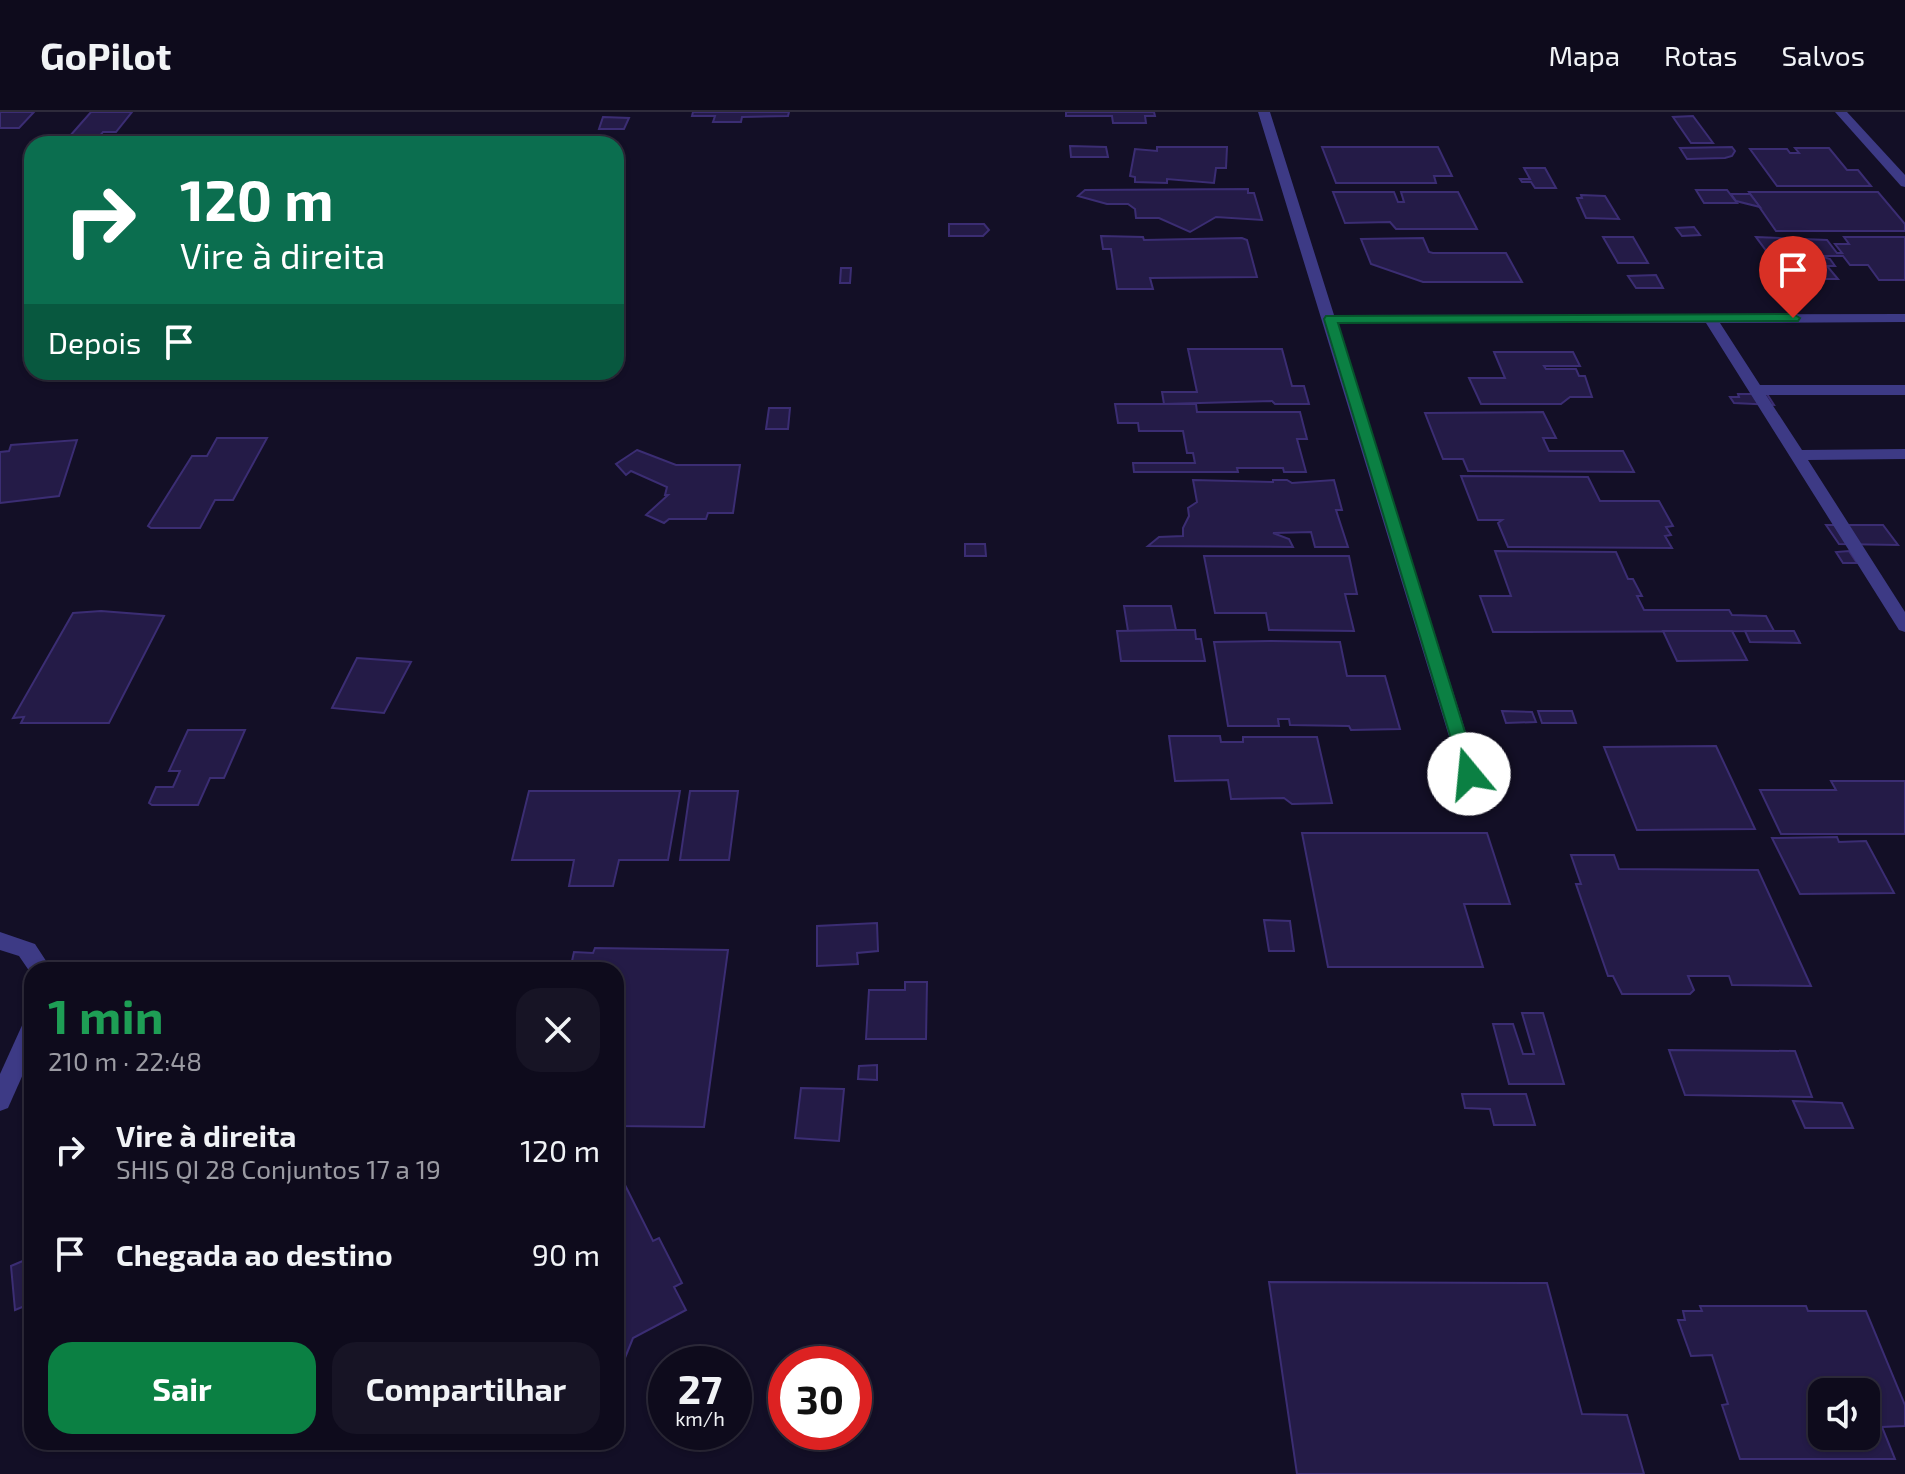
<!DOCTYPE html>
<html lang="pt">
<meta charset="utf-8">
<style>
:root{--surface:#0e0b1c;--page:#171425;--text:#f1f3f6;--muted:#9b9ba3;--line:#2e2b3b;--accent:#0b8043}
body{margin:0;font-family:"Exo 2",sans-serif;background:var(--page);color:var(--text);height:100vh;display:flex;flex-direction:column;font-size:30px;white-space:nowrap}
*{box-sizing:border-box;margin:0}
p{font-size:26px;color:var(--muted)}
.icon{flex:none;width:44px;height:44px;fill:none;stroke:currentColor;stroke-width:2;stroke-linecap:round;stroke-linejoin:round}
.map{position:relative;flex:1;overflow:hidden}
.sheet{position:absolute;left:24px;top:850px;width:600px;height:488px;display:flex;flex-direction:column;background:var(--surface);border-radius:24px;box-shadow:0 2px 6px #0004,0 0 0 2px var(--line)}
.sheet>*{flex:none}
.banner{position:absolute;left:24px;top:24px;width:600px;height:244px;border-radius:24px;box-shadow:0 2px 6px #0004,0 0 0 2px var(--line);background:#0b6e4f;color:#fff;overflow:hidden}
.controls{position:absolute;left:1808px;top:1266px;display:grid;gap:16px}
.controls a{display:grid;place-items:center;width:72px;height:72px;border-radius:16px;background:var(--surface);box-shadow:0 2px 6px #0004,0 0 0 2px var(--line);font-size:40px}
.speed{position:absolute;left:648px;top:1234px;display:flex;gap:16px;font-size:40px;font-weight:700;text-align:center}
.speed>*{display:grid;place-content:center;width:104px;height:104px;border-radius:50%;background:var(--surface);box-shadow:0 2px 6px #0004,0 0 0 2px var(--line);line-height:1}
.speed small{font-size:20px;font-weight:400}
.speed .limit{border:12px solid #d22;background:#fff;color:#111}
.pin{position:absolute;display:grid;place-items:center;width:68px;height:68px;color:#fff;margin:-82px -34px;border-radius:50% 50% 50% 0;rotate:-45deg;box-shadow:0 0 8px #0007}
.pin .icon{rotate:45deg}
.me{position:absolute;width:88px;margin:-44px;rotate:343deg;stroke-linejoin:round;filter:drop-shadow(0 0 6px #0008)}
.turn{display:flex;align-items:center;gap:28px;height:168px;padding:0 24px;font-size:36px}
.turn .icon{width:104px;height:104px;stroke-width:2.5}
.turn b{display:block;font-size:56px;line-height:68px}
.then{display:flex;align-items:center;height:76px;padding:0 24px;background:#0003;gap:16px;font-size:30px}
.round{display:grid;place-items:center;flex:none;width:84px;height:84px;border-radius:24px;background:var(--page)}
.head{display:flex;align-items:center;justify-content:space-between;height:136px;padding:0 24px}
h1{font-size:48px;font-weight:700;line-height:60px;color:#1e9e55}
.primary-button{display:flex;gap:16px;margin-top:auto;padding:16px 24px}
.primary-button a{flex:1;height:92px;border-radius:24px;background:var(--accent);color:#fff;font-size:32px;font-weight:700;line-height:92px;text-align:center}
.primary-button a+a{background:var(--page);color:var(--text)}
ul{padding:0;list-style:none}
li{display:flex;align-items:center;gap:24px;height:104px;padding:0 24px}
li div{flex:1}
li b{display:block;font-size:30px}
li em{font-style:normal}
header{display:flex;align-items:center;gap:48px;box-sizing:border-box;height:112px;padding:0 40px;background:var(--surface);border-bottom:2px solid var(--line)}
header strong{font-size:38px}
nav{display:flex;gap:44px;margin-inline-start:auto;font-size:28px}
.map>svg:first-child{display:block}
.building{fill:#241b47;stroke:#3b2d73;stroke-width:2;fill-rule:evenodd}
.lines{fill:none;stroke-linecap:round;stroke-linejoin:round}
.minor{fill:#3d3a85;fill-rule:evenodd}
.route{fill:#0b8043;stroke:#07532c;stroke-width:2}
</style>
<header>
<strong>GoPilot</strong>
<nav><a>Mapa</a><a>Rotas</a><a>Salvos</a></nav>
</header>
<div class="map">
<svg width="1905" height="1362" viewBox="0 0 1905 1362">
<rect width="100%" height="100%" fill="#130f26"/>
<g class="building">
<path d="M0,0H34L19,16H0Z"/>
<path d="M91,0H132L116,20H103L99,25H69Z"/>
<path d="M693,0H789L788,4L742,5L741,10H713L715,4H692Z"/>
<path d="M1066,0H1154L1155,4H1145L1146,11H1113L1112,4H1066Z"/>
<path d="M1693,4L1713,31H1691L1673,5Z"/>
<path d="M603,5L629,6L624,17H599Z"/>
<path d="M72,25H95L89,32H67Z"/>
<path d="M1070,34L1106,35L1108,45H1071Z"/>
<path d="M1157,35H1227L1226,56H1216L1214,71L1167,67V71L1135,70V65L1130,64L1135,37L1157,39Z"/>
<path d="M1322,35H1438L1452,64H1434L1436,71H1336Z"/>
<path d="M1732,35L1735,39L1732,44L1725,46L1687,47L1680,36Z"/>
<path d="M1795,36H1829L1847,58H1858L1871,74H1777L1750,37H1787L1790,41H1799Z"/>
<path d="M1524,56H1545L1556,76H1535L1531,70H1522L1520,67H1530Z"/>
<path d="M1248,77V81H1254L1262,108L1216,105L1190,120L1159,106H1136L1135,97L1128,92H1107L1078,84L1085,78Z"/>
<path d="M1696,78H1727L1737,91H1704Z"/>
<path d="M1333,80H1394L1398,90H1404L1401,80H1458L1477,117H1396L1390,110L1345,111Z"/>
<path d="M1749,80H1878L1905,112V119H1776Z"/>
<path d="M1731,82H1750L1760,95L1736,89Z"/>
<path d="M1581,83L1605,84L1619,107L1586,106L1577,86H1582Z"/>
<path d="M949,112H984L989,118L983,124H949Z"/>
<path d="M1694,115L1700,123L1682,124L1676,116Z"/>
<path d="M1101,124L1143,125L1144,128L1242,126L1247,128L1257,165L1150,166L1153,177H1117L1111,137H1103Z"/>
<path d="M1603,125H1633L1648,151H1618Z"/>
<path d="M1756,125L1827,128L1837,141H1842L1835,132H1849L1844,125H1905V168H1879L1868,153H1850L1843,144H1820L1830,147L1835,154H1827L1838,167H1787Z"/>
<path d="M1423,126L1429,140L1433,141H1506L1522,170H1423L1371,152L1361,127Z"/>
<path d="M841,156H851L850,171H840Z"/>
<path d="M1656,163L1663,176H1636L1628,164Z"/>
<path d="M1188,237H1282L1292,274H1304L1309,292H1275L1272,289L1164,292L1162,280H1197Z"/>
<path d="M1494,240H1573L1580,254H1544L1546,257H1576L1579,264H1585L1592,285H1570L1561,292H1481L1469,266H1505Z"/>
<path d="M1738,282H1767L1774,293L1734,291L1730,285H1739Z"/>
<path d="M1115,292H1196L1197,300H1300L1307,327H1297L1306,360H1284L1283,356H1237L1238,360H1134L1133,351H1195L1193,341H1187L1183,319H1139L1138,311H1118Z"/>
<path d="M769,296H790L788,317H766Z"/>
<path d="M1543,300L1556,326H1543L1549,339H1623L1634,360L1468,359L1463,347H1443L1425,301Z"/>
<path d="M217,326H267L233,388H215L200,416H151L148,414L192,344H207Z"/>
<path d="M77,328L59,384L0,391V340L9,339L11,333Z"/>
<path d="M637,338L676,353H740L733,401H708L706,407H669L664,411L646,403L668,383H665L667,375L631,359L626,363L616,352Z"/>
<path d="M1461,364L1588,365L1600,389H1659L1673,414L1666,415L1671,423L1665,424L1672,436L1508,435L1498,411L1502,408H1478Z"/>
<path d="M1193,368L1273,370V368H1287L1292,371L1334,368L1342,398H1336L1348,435H1315L1311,420L1273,421L1289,427L1293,435L1148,434L1159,425L1183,424V416L1189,404L1188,396L1197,390Z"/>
<path d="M1826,413H1883L1898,433L1839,432Z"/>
<path d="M965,432H985L986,444H965Z"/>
<path d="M1495,439L1616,440L1628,467H1633L1642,484H1637L1644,498H1729L1732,503L1766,504L1774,519L1493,520L1480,484H1511Z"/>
<path d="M1849,439L1857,451H1843L1836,440Z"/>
<path d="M1204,444H1349L1357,482H1345L1354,519L1269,518L1266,501H1215Z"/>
<path d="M1124,494H1171L1176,518L1128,519Z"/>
<path d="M101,499L164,504L109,611H21L24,605L13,606L73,501Z"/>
<path d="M1176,518H1195L1196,527H1201L1205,549H1121L1117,519Z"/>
<path d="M1663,519H1732L1747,548L1677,549Z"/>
<path d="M1745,519H1794L1800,531L1750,530Z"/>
<path d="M1271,529L1340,530L1347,564H1385L1400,617L1351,618L1349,614L1290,613L1289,607H1278L1279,614H1228L1214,530Z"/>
<path d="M357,546L411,550L384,601L332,596Z"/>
<path d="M1502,599L1532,600L1536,610L1506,611Z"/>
<path d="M1538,599H1572L1576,611H1542Z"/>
<path d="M188,618H245L224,666H210L198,693H152L149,691L156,675H173L177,666L180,659H169Z"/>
<path d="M1169,624H1220L1221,630H1243V625H1317L1332,691L1292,692L1284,686L1231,687L1228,668L1175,669Z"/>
<path d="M1716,634L1755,717L1637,718L1604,635Z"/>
<path d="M1831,669H1905V722H1781L1760,678H1836Z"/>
<path d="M529,679H680L668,748H619L613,774H569L574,748H512Z"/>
<path d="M690,679H738L729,748H680Z"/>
<path d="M1302,721H1487L1510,792H1464L1483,855H1328Z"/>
<path d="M1837,725L1839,730L1866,729L1894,781L1800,782L1772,726Z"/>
<path d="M1571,743H1614L1619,757L1758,758L1811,874L1732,873L1729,864H1688L1694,878L1690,882H1622L1613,864H1608L1576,772H1581Z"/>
<path d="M1264,808L1290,809L1294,839H1269Z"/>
<path d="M877,811L878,839L857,841L858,852L817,854V814Z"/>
<path d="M595,836L728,838L704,1015L616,1014V990L624,936H616V858H570L574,840L593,841Z"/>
<path d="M905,870H927L926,927H866L869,878H905Z"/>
<path d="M1522,901H1543L1564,972H1509L1493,912H1513L1523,942H1534Z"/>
<path d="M1669,938L1795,939L1812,985L1685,983Z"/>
<path d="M877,953V968L858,967L859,954Z"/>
<path d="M801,976L844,977L839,1029L795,1026Z"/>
<path d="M1462,982H1526L1535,1013H1494L1490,997L1465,996Z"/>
<path d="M1793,989L1842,991L1853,1016H1805Z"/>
<path d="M616,1055L653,1129L659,1126L682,1171L674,1175L686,1198L633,1226L616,1268Z"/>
<path d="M32,1145V1191L15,1198L11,1154Z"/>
<path d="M1269,1170L1547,1171L1582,1302L1627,1303L1644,1362H1297Z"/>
<path d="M1700,1194H1806L1808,1199H1866L1905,1293V1314L1882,1315L1895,1347H1740L1722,1293L1728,1292L1712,1243L1691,1244L1678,1208H1685L1683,1199H1702ZM1822,1280H1866V1324H1822Z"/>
</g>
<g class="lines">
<g class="minor">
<path d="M1258,0H1270L1334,203L1905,202V210L1720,211L1760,273H1905V283H1766L1802,338L1905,337V347L1808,348L1905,500V520L1899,518L1706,211H1337L1479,662L1476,667H1462Z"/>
<path d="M1835,0H1847L1905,63V75L1901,74Z"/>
<path d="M0,820L35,832L52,858H32V863L19,844L0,838Z"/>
<path d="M32,906V942L8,996L0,999V962L24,909Z"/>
</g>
</g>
<path class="route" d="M1793,202L1800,206L1798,209L1338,211L1478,662L1469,668L1463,666L1324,207L1326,204Z"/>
</svg>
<div class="controls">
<a><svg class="icon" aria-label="sound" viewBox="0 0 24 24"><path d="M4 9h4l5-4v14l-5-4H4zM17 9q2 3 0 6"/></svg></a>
</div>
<div class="speed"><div>27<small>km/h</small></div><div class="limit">30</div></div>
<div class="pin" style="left:1793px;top:206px;background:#d93025"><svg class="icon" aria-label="arrive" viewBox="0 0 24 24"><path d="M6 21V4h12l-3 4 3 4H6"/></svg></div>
<svg class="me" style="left:1469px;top:662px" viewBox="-20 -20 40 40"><circle r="19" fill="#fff"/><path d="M0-13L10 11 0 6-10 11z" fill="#0b8043"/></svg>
<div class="banner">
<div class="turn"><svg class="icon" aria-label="right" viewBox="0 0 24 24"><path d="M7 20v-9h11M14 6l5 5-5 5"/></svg><div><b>120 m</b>Vire à direita</div></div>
<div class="then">Depois<svg class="icon" aria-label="arrive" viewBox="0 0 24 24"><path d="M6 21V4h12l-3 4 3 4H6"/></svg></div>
</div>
<section class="sheet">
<div class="head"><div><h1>1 min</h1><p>210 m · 22:48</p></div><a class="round"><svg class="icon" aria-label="close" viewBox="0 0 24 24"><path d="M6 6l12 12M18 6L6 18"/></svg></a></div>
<ul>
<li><svg class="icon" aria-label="right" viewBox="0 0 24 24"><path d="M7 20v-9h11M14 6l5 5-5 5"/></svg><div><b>Vire à direita</b><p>SHIS QI 28 Conjuntos 17 a 19</p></div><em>120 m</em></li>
<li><svg class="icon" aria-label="arrive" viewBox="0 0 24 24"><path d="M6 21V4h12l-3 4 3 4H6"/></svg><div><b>Chegada ao destino</b></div><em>90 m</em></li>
</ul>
<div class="primary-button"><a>Sair</a><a>Compartilhar</a></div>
</section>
</div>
